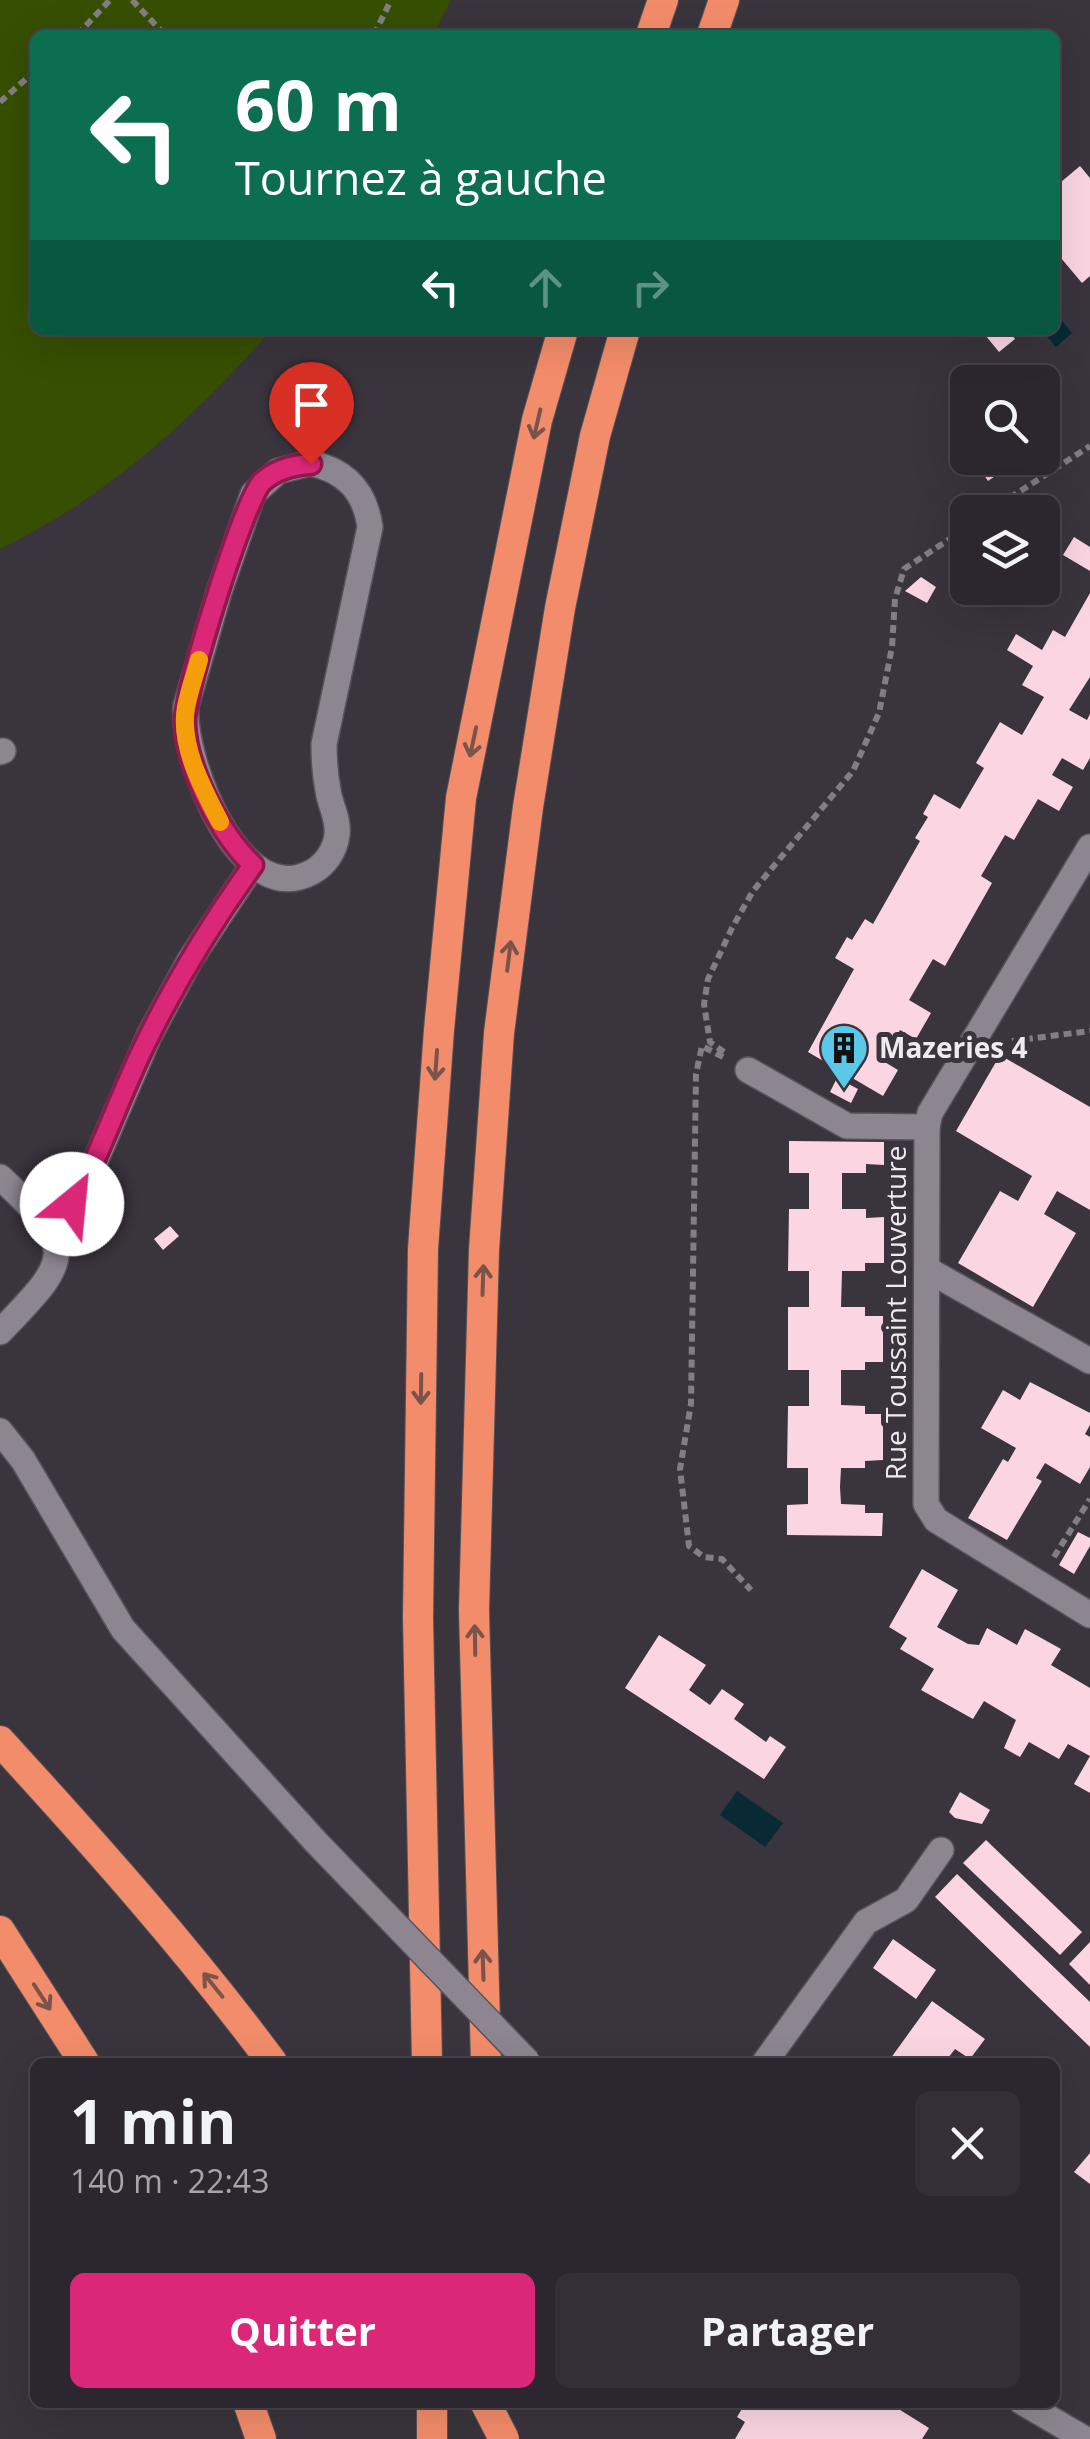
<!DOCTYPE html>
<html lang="fr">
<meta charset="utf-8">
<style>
:root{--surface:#2c272e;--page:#342f36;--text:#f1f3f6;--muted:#a6a5aa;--line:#48444a;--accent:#db2777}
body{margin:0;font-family:"Open Sans",sans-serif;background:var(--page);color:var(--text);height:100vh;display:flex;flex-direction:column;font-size:38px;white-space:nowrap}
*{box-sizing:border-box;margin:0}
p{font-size:32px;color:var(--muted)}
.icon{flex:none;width:55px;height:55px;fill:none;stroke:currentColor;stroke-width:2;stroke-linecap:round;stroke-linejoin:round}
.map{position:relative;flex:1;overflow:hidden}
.details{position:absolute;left:30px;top:2058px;width:1030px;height:350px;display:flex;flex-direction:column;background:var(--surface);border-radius:15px;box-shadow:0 10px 40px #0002,0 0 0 2px var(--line)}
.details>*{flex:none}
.hud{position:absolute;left:30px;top:30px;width:1030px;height:305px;border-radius:15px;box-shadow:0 10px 40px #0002,0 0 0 2px var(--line);background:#0b6e4f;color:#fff;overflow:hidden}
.fabs{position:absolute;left:950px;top:365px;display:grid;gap:20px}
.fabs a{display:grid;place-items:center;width:110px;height:110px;border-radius:15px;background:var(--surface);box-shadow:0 10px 40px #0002,0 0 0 2px var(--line);font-size:50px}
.pin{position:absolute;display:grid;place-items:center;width:85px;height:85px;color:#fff;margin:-102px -42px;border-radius:50% 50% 50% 0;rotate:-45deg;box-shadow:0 0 10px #0007}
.pin .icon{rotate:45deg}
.me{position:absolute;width:110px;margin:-55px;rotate:28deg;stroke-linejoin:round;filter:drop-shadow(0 0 8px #0008)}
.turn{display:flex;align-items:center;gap:35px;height:210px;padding:0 40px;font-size:45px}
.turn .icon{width:130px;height:130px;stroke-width:2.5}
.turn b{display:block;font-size:70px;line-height:85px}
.lanes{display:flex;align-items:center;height:95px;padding:0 40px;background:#0003;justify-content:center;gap:50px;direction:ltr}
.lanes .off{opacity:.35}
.round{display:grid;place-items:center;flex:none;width:105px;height:105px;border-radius:15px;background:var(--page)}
.summary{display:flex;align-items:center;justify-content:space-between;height:170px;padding:0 40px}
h1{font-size:60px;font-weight:700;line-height:75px}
.primary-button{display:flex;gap:20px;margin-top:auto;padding:20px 40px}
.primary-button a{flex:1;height:115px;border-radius:15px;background:var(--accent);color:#fff;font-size:40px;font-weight:700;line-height:115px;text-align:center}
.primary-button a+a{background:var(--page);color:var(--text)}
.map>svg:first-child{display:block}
.green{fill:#364f01}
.water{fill:#072a34}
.building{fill:#fbd6e2}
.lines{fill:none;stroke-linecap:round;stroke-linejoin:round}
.minor-casing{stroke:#565259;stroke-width:28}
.highway-casing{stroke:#565259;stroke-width:32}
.path{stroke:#837e86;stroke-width:6;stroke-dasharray:8 5;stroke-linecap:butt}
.minor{stroke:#8d8691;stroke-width:25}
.highway{stroke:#f38c6a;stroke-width:30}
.minor-bridge-casing{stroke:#565259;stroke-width:28;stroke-linecap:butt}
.highway-bridge-casing{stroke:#565259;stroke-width:32;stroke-linecap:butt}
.minor-bridge{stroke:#8d8691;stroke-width:25}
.highway-bridge{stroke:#f38c6a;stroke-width:30}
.oneway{stroke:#7b534d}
.route-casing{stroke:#8e194d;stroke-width:25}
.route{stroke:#db2777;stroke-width:18}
.slow{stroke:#f59e0b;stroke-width:18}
.labels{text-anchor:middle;stroke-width:10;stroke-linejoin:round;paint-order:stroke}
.poi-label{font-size:28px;font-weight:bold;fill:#eeebf0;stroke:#3a343d;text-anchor:start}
.street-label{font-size:28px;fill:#eeebf0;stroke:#3a343d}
</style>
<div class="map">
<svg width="1090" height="2439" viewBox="0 0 1090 2439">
<rect width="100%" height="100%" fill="#3a343d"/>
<path class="green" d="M0,0H451L433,35H35V330H271C195,418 106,498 0,549Z"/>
<g class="water">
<path d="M1055,312L1072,333L1056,347L1042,330H1055Z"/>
<path d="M737,1791L783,1823L765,1847L720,1815Z"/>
</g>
<g class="building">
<path d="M1080,166L1090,178V276L1082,283L1055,251V187Z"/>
<path d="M981,330H1008L1015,339L999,352Z"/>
<path d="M992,369L1002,382H972Z"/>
<path d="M968,386V423L950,398Z"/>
<path d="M972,458H1022L988,481Z"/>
<path d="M1074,537L1090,547V571L1063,555Z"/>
<path d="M921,577L936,587L927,603L905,591Z"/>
<path d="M1090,593V677L1069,710L1087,720L1090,714V758L1083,770L1062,758L1052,775L1073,787L1059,811L1038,799L1014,840L1005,835L981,876L992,883L945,966L933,959L909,1000L931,1013L916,1039L900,1030L883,1061L898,1070L883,1096L808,1052L854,969L835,958L847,937L852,940L865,919L873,924L920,841L915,838L928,817L923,814L934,794L960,809L984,768L976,763L1000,722L1022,735L1044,697L1022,685L1033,666L1007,650L1016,634L1042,650L1053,630L1065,637Z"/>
<path d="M1000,1055L1090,1107V1210L1057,1191L1044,1214L1076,1233L1033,1307L958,1263L1000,1191L1018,1201L1032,1176L956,1131Z"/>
<path d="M837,1078L858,1089L851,1103L830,1092Z"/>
<path d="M789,1141L884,1142V1165L866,1164V1173H842V1209H866V1218L884,1217V1263H865V1271H842L841,1307H865V1316H883V1362H865V1370H841V1405L865,1406V1414H883V1460L865,1461V1468H841L840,1487L841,1504L865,1505V1513H883L882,1536L787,1535V1505L808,1504V1468H787L788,1406H809V1370H788V1307H809V1271H788L789,1209H809V1173H789Z"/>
<path d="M170,1226L179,1236L163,1250L154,1239Z"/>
<path d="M1030,1382L1090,1413V1425L1085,1434L1090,1437V1467L1080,1484L1045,1463L1036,1478L1042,1481L1007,1540L968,1518L1003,1459L1008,1462L1016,1448L981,1428L1003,1390L1020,1400Z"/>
<path d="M1078,1532L1090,1538V1546L1074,1574L1059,1565Z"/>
<path d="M922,1569L958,1590L937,1627L968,1644L979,1645L987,1628L1017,1645L1025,1629L1061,1649L1051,1665L1090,1688V1756L1068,1744L1059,1759L1029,1742L1020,1757L1004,1748L1016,1720L984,1701L973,1719L921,1690L934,1669L900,1649L907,1638L889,1627Z"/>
<path d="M659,1635L706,1665L689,1690L710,1705L722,1689L744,1704L734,1719L766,1742L770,1736L786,1747L764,1779L625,1688Z"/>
<path d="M1090,1756V1793L1074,1784Z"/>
<path d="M960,1792L990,1810L982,1824L955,1818L949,1812Z"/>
<path d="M986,1840L1082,1932L1060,1955L963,1863Z"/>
<path d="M957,1874L1090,2002V2047L935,1897Z"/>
<path d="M893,1939L936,1970L916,1999L873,1968Z"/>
<path d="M1090,1942V1985L1069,1964Z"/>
<path d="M932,2001L985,2039L970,2059L955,2049L945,2062H888Z"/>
<path d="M1090,2153V2184L1074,2172Z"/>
<path d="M746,2402H872L885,2410L889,2403L929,2428L922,2439H735L745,2422L737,2417Z"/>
</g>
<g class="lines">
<g class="minor-casing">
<g id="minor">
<path d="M311,463C346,471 365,491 370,527L324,744C324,760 325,775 328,790C330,805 339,819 337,835C335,851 325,865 312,872C239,912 182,758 186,706L219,592L253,494L278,471Z"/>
<path d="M0,752L3,751"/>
<path d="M1090,847L930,1113L927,1127L926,1495V1504L936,1520L1090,1615"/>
<path d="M748,1070L847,1126L927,1127"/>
<path d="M0,1177C78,1250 72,1258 0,1332"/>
<path d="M54,1236L91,1171L149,1036L190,960L253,865"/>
<path d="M928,1270L1090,1361"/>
<path d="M0,1431L23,1460L123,1629L315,1841"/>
<path d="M765,2062L866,1922L906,1900L941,1850"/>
<path d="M1022,2402L1085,2439"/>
</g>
</g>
<g class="highway-casing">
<g id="highway">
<path d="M651,35L663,0"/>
<path d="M712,35L724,0"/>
<path d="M0,1741C95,1845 188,1949 272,2062"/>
<path d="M0,1931L84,2062"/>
<path d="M427,2062L418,1618L423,1249L439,1030L461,798L537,420L563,330"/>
<path d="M486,2062L474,1610L484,1250L499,1033L528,807L560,608L595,436L625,330"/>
<path d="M248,2402L261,2439"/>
<path d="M432,2402V2439"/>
</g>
</g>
<g class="path">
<path d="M132,0L165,35"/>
<path d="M77,35L110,0"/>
<path d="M374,35L391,0"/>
<path d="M0,102L35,71"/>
<path d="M988,512L1090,446"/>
<path d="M1012,1041L1090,1031"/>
<path d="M724,1052L710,1042L704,1004L708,979L732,928L753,891L853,771L879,713L892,647L895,599L904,569L968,527"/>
<path d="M723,1057L702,1046L696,1074L691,1404L680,1469L689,1546L704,1557L722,1559L751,1590"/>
<path d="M1054,1557L1090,1499"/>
</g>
<use href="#minor" class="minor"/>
<use href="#highway" class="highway"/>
<g class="minor-bridge-casing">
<path id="minor-bridge" d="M315,1841L528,2062"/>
</g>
<g class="highway-bridge-casing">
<path id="highway-bridge" d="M485,2402L504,2439"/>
</g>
<use href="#minor-bridge" class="minor-bridge"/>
<use href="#highway-bridge" class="highway-bridge"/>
</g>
<defs><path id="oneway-shaft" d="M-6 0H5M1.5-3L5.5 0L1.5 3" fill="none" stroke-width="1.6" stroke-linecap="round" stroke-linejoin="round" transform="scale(2.5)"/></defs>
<g class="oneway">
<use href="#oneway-shaft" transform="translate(537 424) rotate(103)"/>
<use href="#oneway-shaft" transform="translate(473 742) rotate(102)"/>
<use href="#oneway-shaft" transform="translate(509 956) rotate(-83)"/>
<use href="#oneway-shaft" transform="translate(436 1065) rotate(94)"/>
<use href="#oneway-shaft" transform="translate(483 1280) rotate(-88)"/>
<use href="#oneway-shaft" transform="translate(421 1389) rotate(91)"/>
<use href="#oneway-shaft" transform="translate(475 1640) rotate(-91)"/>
<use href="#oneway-shaft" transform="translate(483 1965) rotate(-92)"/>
<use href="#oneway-shaft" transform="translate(213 1985) rotate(-129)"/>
<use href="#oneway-shaft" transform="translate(42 1997) rotate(57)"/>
</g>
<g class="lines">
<g class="route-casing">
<path id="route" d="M72,1204C103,1150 121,1091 149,1036C179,976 214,919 253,865C221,836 185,765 185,722C184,692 244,501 262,482C276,469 293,465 311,464"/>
</g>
<use href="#route" class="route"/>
<path class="slow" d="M199,660C195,675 189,691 186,707C179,745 203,789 220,822"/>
</g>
<defs>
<g id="building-pin" transform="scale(2.5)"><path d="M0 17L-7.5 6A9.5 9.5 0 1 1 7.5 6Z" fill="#5ac8e6" stroke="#3a343d"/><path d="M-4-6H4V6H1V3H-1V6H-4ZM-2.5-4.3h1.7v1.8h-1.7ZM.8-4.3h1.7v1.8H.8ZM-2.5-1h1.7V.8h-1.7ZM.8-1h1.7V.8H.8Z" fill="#111"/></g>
</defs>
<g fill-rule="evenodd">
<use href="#building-pin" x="844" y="1048"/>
</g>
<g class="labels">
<g class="poi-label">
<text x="879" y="1058">Mazeries 4</text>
</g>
<g class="street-label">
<text transform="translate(896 1313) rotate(-90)" y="10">Rue Toussaint Louverture</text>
</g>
</g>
</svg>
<div class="fabs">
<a><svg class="icon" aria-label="search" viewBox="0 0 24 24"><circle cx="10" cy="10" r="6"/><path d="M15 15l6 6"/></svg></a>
<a><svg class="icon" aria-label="layers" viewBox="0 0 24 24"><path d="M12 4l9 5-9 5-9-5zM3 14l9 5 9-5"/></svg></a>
</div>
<div class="pin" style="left:311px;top:464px;background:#d93025"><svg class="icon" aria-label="arrive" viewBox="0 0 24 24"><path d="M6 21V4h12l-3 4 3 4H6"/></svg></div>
<svg class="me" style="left:72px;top:1204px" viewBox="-20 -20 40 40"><circle r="19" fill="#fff"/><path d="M0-13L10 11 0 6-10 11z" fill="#db2777"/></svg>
<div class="hud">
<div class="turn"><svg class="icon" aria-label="left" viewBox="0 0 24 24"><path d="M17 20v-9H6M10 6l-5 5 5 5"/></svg><div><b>60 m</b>Tournez à gauche</div></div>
<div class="lanes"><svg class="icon" aria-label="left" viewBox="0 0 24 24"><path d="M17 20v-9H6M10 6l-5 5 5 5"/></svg><svg class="icon off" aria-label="ahead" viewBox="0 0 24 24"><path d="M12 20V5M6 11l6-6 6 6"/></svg><svg class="icon off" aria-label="right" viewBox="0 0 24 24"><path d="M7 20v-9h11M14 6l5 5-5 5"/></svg></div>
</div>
<section class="details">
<div class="summary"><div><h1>1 min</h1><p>140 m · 22:43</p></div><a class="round"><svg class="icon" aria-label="close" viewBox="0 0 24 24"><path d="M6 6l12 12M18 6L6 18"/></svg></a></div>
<div class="primary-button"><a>Quitter</a><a>Partager</a></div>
</section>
</div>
